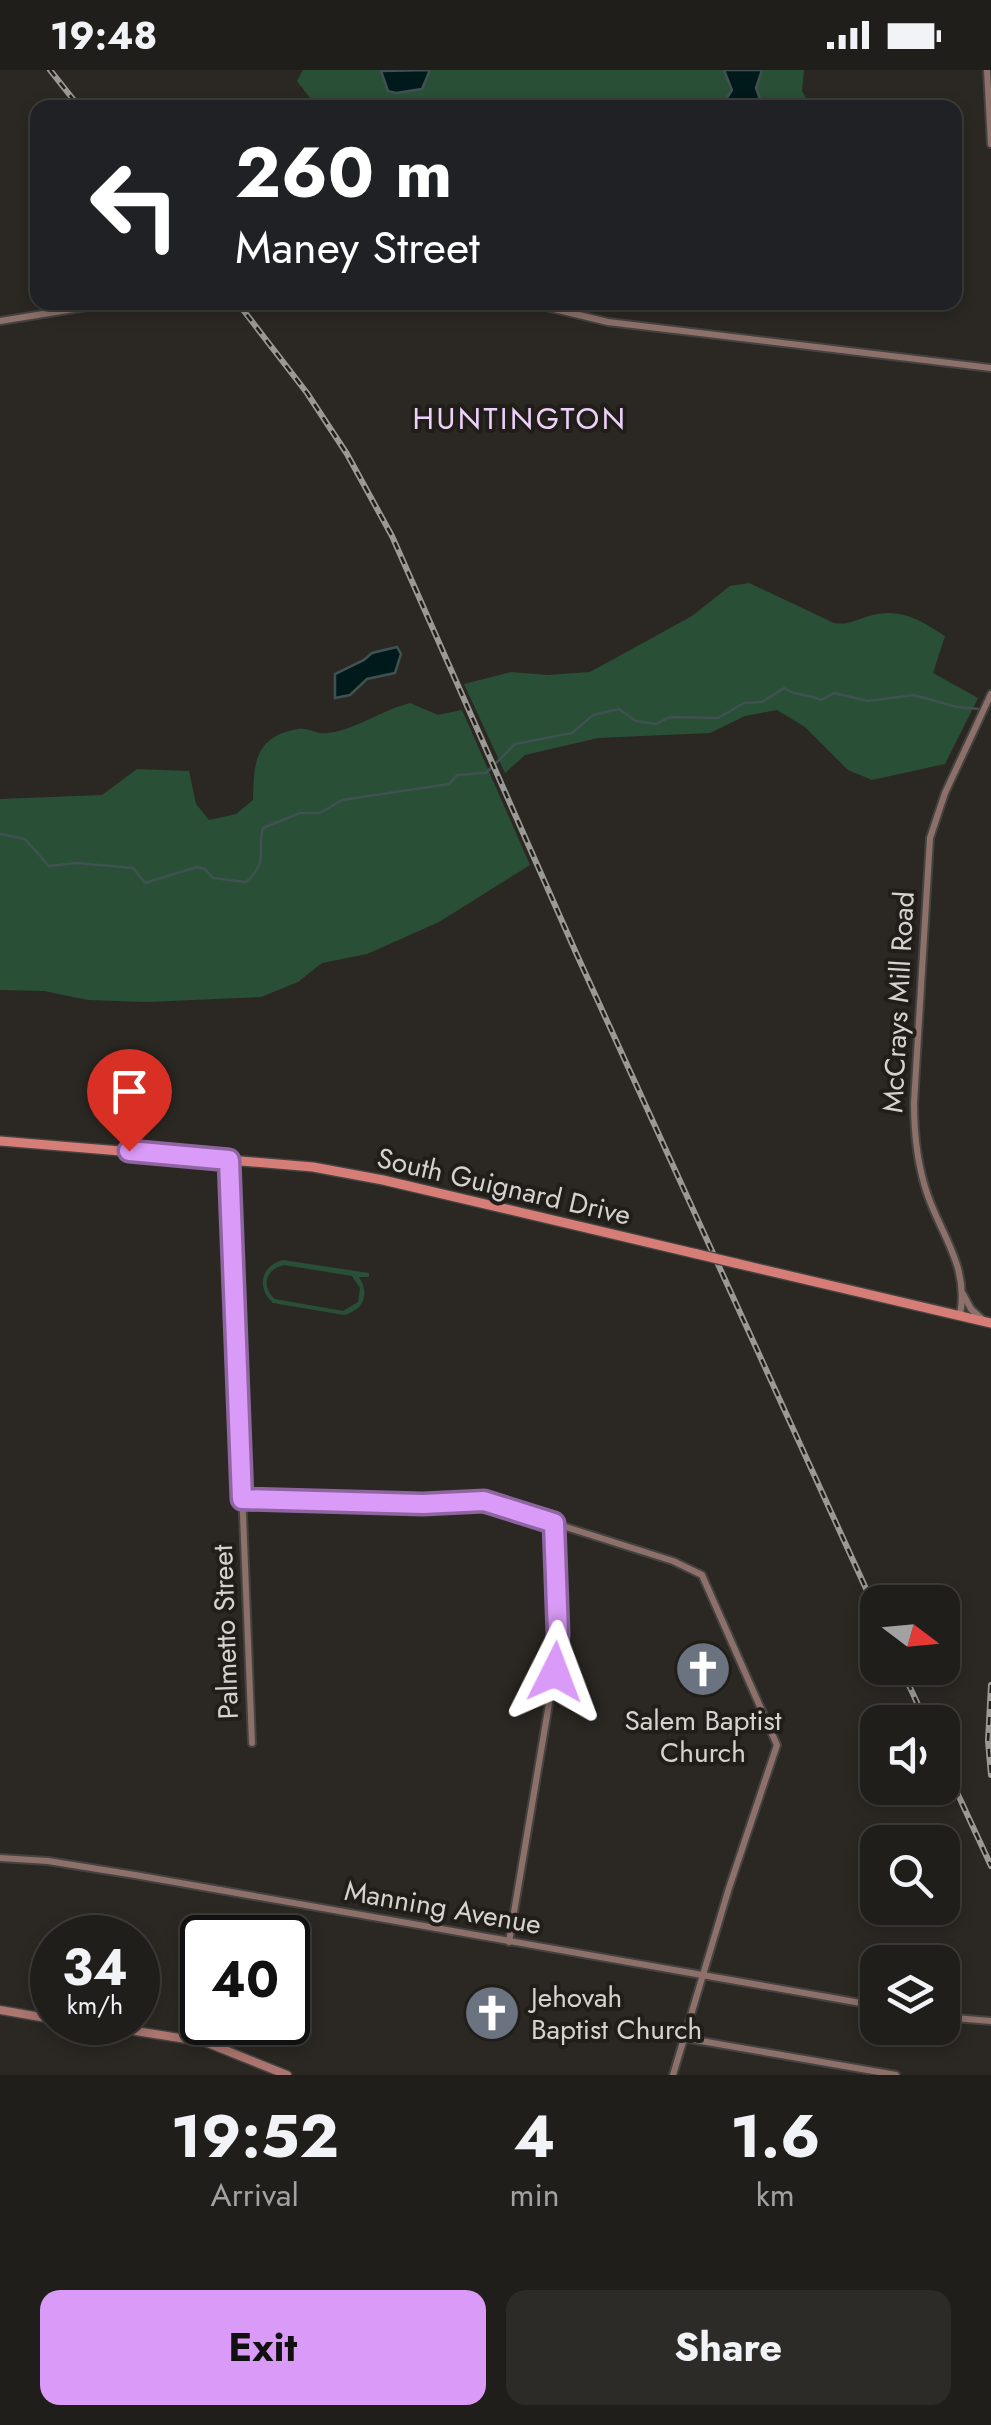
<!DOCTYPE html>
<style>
:root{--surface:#201e1a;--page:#2d2b27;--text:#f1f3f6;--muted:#a2a2a2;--line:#3d3c39;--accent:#da9af7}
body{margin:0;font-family:Jost,sans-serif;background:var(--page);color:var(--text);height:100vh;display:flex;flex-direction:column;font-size:38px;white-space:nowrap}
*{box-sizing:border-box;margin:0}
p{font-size:32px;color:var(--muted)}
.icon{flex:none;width:55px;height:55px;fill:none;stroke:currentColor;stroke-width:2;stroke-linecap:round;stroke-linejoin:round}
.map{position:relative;height:2005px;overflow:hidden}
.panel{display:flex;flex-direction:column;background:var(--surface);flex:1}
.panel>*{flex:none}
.top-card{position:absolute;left:30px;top:30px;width:932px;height:210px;border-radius:20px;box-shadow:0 5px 15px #0003,0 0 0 2px var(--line);background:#202124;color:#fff;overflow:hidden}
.needle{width:65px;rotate:106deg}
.buttons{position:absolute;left:860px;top:1515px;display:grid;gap:20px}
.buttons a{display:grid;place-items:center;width:100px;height:100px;border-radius:20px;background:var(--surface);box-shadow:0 5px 15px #0003,0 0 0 2px var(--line);font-size:50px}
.speed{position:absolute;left:30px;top:1845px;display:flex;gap:20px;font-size:50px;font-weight:700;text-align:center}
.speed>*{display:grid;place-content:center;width:130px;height:130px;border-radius:50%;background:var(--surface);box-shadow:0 5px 15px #0003,0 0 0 2px var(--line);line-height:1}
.speed small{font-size:25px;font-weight:400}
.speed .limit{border:5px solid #111;border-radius:15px;background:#fff;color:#111}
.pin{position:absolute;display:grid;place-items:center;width:85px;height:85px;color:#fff;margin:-102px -42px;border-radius:50% 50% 50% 0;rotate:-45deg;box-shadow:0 0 10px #0007}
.pin .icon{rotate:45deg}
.me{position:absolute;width:110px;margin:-55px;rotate:3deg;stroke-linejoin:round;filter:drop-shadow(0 0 8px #0008)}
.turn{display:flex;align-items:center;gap:35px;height:210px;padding:0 40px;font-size:45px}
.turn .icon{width:130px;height:130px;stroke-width:2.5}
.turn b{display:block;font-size:70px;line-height:85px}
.eta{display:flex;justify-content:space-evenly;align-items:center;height:170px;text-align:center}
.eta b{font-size:60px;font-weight:700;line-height:70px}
.primary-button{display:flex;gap:20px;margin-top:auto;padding:20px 40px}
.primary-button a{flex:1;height:115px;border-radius:20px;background:var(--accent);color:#111;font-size:40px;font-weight:700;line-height:115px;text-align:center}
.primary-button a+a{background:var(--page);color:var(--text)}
.status{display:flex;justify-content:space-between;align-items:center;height:70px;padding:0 50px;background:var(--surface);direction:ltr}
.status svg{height:28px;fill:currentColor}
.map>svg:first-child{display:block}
.green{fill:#294f37;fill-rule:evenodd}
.water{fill:#00191b;stroke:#405151;stroke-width:2.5}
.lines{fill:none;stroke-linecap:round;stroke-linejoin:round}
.stream{stroke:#405151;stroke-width:2.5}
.secondary-casing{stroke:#454340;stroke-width:10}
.primary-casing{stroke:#454340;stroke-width:11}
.highway-casing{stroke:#454340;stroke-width:12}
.secondary{stroke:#8d706a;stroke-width:6}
.primary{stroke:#ac756f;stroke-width:8}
.highway{stroke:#d57d76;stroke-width:9}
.rail-casing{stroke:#9b9995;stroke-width:6}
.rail{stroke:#211e1a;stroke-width:2.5;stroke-dasharray:8;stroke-linecap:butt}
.highway-bridge-casing{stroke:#454340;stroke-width:12;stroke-linecap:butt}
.highway-bridge{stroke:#d57d76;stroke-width:9}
.route-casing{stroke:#8e64a1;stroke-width:25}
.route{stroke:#da9af7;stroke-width:18}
.labels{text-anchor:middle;stroke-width:8;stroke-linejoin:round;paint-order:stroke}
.street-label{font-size:28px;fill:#d5d3d0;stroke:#211e1a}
.poi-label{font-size:28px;fill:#d5d3d0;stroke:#211e1a}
.neighbourhood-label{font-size:30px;letter-spacing:2.5px;fill:#ecd1f9;stroke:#211e1a}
</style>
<div class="status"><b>19:48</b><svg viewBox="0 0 49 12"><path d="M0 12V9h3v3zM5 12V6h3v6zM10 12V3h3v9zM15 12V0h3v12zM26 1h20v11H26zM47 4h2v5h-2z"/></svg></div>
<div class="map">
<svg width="991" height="2005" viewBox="0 0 991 2005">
<rect width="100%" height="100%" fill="#2b2823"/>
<g class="green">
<path d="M303,0H804L802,21L811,37H317L297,11Z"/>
<path d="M749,513L834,553C848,555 853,551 866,547C898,536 919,549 945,566L933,603L978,628L945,694L872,710L848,700L805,657L777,640L745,646L710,663L598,668L525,685L505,703L464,614L511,602L548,605L590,602L692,546L730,516Z"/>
<path d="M410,633L438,645L462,640L530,795L439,852L367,884L322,893L298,912L261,927L147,932L88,930L44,921L0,920V729L102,725L137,699L189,701L196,734L209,750L236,744L253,730C254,693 254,667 298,659C308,657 318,665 328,663C355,660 382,640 410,633Z"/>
<path d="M283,1190L369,1203V1207H359C370,1224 364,1240 344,1245L273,1233C256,1217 261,1196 283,1190ZM284,1195L352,1206L360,1218L358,1232L343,1241L275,1229C261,1217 265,1199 284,1195Z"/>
</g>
<g class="water">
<path d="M430,0L422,19L396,23L388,21L381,1Z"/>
<path d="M724,0H762L756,18L763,37H721L732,20Z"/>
<path d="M397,577L401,584L395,603L367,609L350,625L335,628V604L364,590L372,583Z"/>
</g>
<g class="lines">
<path class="stream" d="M0,764L25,769L49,796L77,793L133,798L145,813L197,797L205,799L213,808L246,812C270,790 256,783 263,758L300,743H320L342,730L449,714L457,705L486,703L515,674L572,663L593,645L619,639L636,651L656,654L670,647L718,648L744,633L762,632L784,618C795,626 809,624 821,630L834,623L868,631L914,625L957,637L980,639"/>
<g class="secondary-casing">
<g id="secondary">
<path d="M987,0L991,74"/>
<path d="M525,232L608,252L991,298"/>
<path d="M0,251L117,232"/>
<path d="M229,1090L252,1673"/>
<path d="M963,1224L971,1239L982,1249"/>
<path d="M960,1245C969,1198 943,1168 928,1126C917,1095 914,1065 914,1033L930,768L945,723L991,624"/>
<path d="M242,1429L423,1434L484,1431L673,1491L702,1505L777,1675L729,1818L673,2005"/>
<path d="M0,1788L48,1791L135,1805L878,1936"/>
<path d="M509,1872L557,1586L554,1453"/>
<path d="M942,1947L991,1951"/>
<path d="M684,1968L896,2005"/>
</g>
</g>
<g class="primary-casing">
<g id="primary">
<path d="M0,1940L52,1949"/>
<path d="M79,1952L205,1972L287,2005"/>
</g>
</g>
<g class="highway-casing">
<g id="highway">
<path d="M0,1071L313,1097L383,1110L697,1184"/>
<path d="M735,1193L991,1253"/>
</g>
</g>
<use href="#secondary" class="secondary"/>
<use href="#primary" class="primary"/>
<use href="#highway" class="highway"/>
<g class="rail-casing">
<g id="rail">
<path d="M50,0L80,38"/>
<path d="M237,232L307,323L347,384L392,466L577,885L878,1545"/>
<path d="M901,1598L926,1652"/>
<path d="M991,1615L988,1671L991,1705"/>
<path d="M942,1690L991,1796"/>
</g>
</g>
<use href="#rail" class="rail"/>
<g class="highway-bridge-casing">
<path id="highway-bridge" d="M697,1184L735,1193"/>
</g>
<use href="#highway-bridge" class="highway-bridge"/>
</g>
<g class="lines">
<g class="route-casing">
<path id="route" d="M129,1081L229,1090L242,1429L423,1434L484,1431L554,1453L558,1564L555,1602"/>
</g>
<use href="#route" class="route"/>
</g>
<defs>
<g id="church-disc" transform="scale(2.875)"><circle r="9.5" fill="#6b7280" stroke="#211e1a"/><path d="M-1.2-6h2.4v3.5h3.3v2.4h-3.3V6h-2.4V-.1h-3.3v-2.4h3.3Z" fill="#fff"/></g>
</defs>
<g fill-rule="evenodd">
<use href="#church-disc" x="703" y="1599"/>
<use href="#church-disc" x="492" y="1943"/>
</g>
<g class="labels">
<g class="street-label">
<text transform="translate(898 932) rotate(-87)" y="10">McCrays Mill Road</text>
<text transform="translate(504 1116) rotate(13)" y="10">South Guignard Drive</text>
<text transform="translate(225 1562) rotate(-92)" y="10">Palmetto Street</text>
<text transform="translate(443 1837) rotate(10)" y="10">Manning Avenue</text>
</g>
<g class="poi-label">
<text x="703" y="1660">Salem Baptist<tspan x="703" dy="32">Church</tspan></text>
<text x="531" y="1937" text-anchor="start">Jehovah<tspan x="531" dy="32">Baptist Church</tspan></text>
</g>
<g class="neighbourhood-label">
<text x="520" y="359">HUNTINGTON</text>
</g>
</g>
</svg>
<div class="buttons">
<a><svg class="needle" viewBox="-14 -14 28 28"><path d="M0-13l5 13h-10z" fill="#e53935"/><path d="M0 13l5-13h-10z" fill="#a2a2a2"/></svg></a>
<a><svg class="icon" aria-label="sound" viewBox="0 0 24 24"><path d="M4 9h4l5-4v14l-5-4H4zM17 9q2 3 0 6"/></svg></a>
<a><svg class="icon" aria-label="search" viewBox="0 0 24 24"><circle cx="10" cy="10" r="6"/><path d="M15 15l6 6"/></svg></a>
<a><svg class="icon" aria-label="layers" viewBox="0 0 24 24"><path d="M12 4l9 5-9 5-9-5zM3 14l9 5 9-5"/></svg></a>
</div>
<div class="speed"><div>34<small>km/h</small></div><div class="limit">40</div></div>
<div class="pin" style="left:129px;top:1081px;background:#d93025"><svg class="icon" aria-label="arrive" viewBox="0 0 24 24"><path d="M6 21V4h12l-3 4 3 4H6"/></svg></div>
<svg class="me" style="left:555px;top:1602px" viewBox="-20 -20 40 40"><path d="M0-17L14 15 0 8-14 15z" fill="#da9af7" stroke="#fff" stroke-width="4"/></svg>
<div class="top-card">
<div class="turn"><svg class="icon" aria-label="left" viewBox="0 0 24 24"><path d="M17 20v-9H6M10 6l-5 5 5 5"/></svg><div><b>260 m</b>Maney Street</div></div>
</div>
</div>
<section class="panel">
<div class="eta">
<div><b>19:52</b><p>Arrival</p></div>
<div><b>4</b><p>min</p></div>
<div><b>1.6</b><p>km</p></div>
</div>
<div class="primary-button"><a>Exit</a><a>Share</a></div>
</section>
